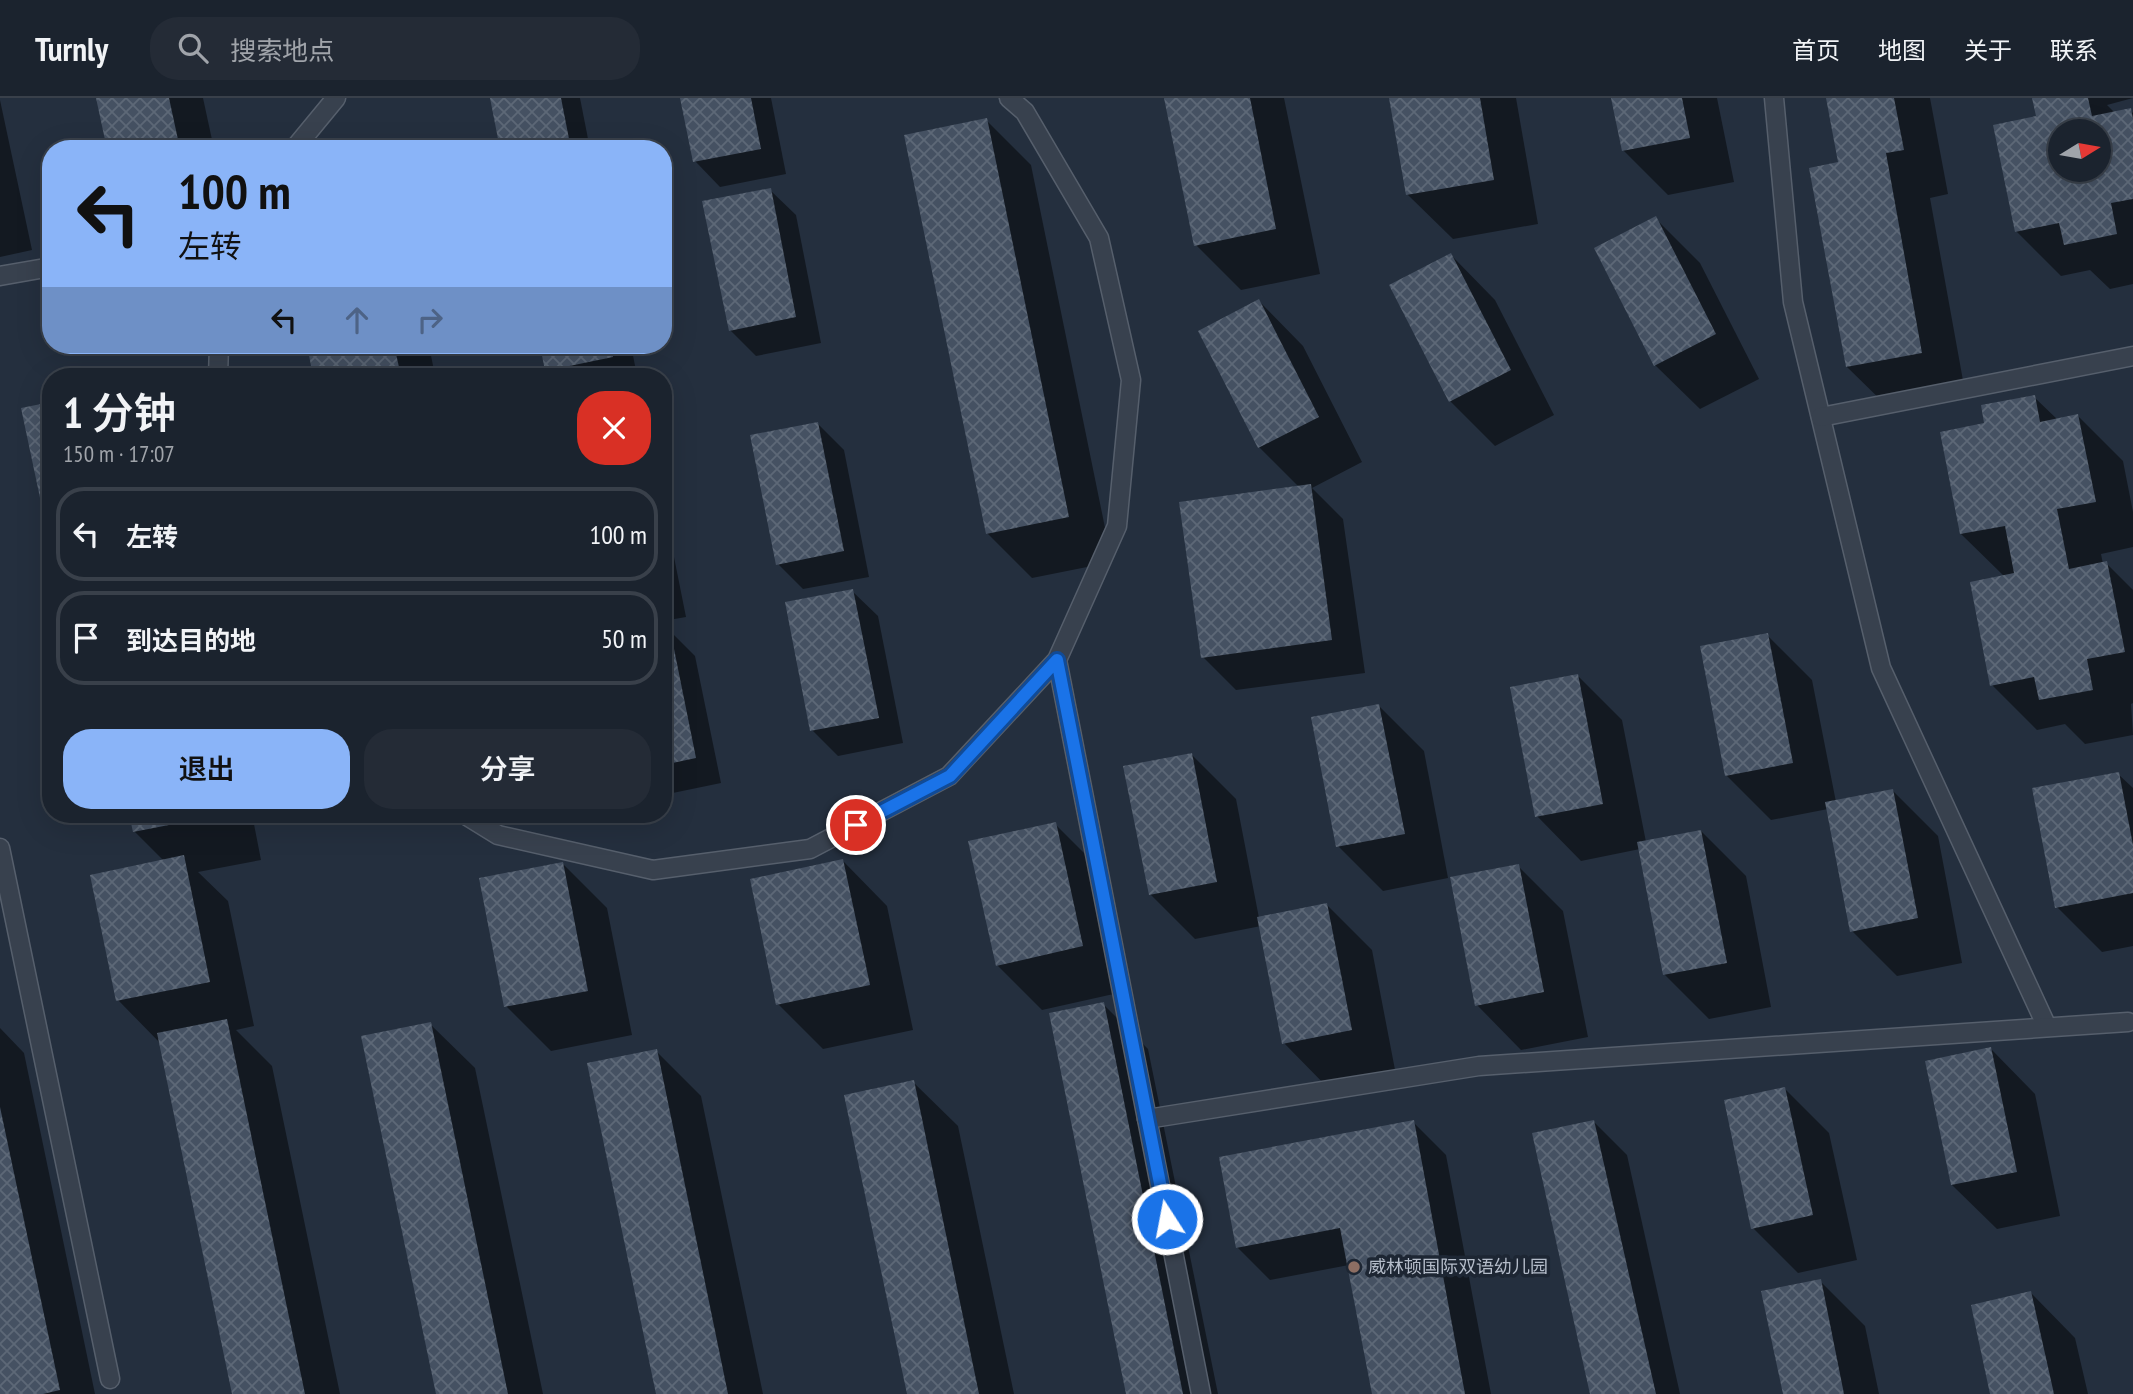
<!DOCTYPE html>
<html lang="zh">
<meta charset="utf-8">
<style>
:root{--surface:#1b232e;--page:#242b36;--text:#f1f3f6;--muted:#a0a4aa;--line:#39404a;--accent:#8ab4f8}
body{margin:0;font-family:"PT Sans Narrow","Noto Sans SC",sans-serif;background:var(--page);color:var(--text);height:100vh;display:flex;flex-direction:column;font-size:26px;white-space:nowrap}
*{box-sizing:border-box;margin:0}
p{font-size:23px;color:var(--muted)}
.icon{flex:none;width:38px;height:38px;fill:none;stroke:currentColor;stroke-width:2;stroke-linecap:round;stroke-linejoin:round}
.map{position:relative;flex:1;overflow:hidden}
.panel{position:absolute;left:42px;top:270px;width:630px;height:455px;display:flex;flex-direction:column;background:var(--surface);border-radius:28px;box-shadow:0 7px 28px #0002,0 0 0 2px var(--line)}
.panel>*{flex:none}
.banner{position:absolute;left:42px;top:42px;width:630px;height:214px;border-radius:28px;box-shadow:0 7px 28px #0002,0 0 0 2px var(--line);background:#8ab4f8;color:#111;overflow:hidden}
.needle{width:46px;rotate:79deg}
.tools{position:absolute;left:2048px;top:21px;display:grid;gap:14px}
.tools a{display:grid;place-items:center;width:63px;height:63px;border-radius:50%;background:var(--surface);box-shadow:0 7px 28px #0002,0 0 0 2px var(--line);font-size:35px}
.pin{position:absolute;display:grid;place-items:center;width:60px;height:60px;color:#fff;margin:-30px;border:4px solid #fff;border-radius:50%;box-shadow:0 2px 7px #0007}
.me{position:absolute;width:77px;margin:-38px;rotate:349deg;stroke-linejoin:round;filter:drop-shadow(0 0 5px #0008)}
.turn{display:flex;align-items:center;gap:24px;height:147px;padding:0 21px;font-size:32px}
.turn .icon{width:91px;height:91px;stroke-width:2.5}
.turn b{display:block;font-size:49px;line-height:60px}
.lanes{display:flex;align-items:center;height:66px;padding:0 21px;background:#0003;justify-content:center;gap:35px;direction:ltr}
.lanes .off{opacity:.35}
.round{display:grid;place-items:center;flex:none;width:74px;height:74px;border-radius:28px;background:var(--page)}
.headline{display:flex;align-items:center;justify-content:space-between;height:119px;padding:0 21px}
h1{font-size:42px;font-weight:600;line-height:52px}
.primary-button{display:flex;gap:14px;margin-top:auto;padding:14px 21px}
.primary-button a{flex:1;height:80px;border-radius:28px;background:var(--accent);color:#111;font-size:28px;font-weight:600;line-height:80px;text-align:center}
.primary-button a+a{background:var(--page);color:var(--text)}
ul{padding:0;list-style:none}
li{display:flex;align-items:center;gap:21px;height:94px;margin:0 14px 10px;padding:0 7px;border:4px solid var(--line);border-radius:28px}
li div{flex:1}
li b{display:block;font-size:26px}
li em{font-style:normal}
header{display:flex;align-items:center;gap:42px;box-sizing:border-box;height:98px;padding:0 35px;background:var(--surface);border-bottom:2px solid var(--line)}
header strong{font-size:33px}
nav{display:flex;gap:38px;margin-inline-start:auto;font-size:24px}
.search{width:490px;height:63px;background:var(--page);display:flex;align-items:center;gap:18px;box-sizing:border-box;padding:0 24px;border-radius:28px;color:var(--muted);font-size:26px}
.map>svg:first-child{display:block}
.shadow{fill:#0007;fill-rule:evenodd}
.building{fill:url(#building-cross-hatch);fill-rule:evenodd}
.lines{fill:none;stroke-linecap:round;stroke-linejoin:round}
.lane-casing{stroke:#565f6c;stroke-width:21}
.lane{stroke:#38414e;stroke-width:18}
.route-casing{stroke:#114b97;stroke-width:18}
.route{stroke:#1a73e8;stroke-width:12}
.education-dot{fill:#8d6e63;stroke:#1d2633;stroke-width:2.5}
.labels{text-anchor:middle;stroke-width:7;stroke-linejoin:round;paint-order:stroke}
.poi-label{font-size:18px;fill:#b4bcc9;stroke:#1d2633;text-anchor:start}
</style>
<header>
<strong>Turnly</strong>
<div class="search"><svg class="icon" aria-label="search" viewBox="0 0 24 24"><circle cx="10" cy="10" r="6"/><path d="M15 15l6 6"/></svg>搜索地点</div>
<nav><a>首页</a><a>地图</a><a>关于</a><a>联系</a></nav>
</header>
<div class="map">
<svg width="2133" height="1296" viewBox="0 0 2133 1296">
<defs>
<pattern id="building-cross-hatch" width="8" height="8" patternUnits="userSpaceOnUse" patternTransform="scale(1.75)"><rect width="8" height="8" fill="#455162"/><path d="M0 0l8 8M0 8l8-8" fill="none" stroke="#5d6877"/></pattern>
</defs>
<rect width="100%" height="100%" fill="#242f3e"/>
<g class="shadow">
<path d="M98,0H203L214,51H108Z"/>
<path d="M492,0H580L590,51H502Z"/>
<path d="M682,0H771L786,76L720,89L695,63Z"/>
<path d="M1166,0H1284L1320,176L1241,192L1196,147Z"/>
<path d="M1391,0H1516L1538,126L1453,141L1408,97Z"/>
<path d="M1613,0H1717L1734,84L1668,97L1623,52Z"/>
<path d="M1828,0H1930L1948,96L1930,100L1966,299L1892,313L1847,269L1840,66Z"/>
<path d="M2034,0H2133L2107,7L2115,15L2130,12L2133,15V186L2110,191L2090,172L2061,178L2016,133L2039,20ZM2060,33H2098V72H2060Z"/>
<path d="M0,2L32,152L0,159Z"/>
<path d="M986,22L1031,67L1112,464L1032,480L987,435Z"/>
<path d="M770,92L796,117L821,245L756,258L730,232Z"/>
<path d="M1655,120L1700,165L1759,281L1700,311L1655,267Z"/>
<path d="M1451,157L1495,202L1554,317L1495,348L1450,303Z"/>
<path d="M1259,203L1303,248L1362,364L1312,390L1343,421L1365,575L1236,592L1203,559L1299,389L1259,349Z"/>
<path d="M309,247H429L435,278H315Z"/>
<path d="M542,247H631L637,278H553L547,272Z"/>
<path d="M2034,299L2058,322L2078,318L2123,363L2133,414V449L2101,456L2103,466L2106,465L2133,492V605L2131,606L2133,637L2085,646L2065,626L2037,632L1992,587L2005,479L1961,436L1986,326Z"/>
<path d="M818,326L844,352L869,479L803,491L778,466Z"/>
<path d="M663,404L686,519L663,523Z"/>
<path d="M852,493L878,518L903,645L838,658L812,632Z"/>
<path d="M670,533L695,558L721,685L663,697V534Z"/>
<path d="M1767,537L1812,582L1836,704L1893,693L1938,738L1962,865L1897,878L1852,833L1828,711L1771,722L1726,677Z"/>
<path d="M1577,577L1622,622L1646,744L1701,733L1746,778L1771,909L1709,921L1665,877L1640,751L1581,763L1537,718Z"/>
<path d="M1379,608L1424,653L1448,780L1383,793L1338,748Z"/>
<path d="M1191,656L1236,701L1259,820L1327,807L1372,852L1396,977L1328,990L1284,945L1261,828L1195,841L1150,796Z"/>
<path d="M2118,676L2133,690V848L2102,854L2057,809Z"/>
<path d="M131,716H252L261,762L198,774L228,803L254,928L236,932L272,968L340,1296H234L161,946L118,902L164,763L134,733Z"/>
<path d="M1055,726L1100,771L1127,893L1042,912L997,867Z"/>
<path d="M843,763L887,808L913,932L823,951L778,906Z"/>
<path d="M563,766L607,810L632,937L551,953L506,908Z"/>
<path d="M1518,768L1563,813L1588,939L1521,952L1477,907Z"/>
<path d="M1103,906L1148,951L1218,1296H1128Z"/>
<path d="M430,926L475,970L543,1296H438Z"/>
<path d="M0,930L24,955L95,1296H0Z"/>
<path d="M1991,951L2035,996L2060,1118L1997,1131L1952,1087Z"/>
<path d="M656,953L701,998L763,1296H658Z"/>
<path d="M913,984L958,1028L1014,1296H909Z"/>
<path d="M1785,991L1829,1035L1857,1162L1798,1175L1753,1130Z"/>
<path d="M1413,1024L1446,1057L1491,1296H1374L1349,1167L1270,1182L1237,1149Z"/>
<path d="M1594,1024L1627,1057L1680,1296H1592Z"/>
<path d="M1820,1183L1865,1228L1879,1296H1785Z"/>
<path d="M2031,1195L2075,1240L2088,1296H1992Z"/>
</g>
<g class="building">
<path d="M96,0H169L180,51H107Z"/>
<path d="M490,0H561L571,51H500Z"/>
<path d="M680,0H751L761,51L693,64Z"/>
<path d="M1164,0H1250L1276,131L1194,148Z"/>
<path d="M1389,0H1480L1494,82L1406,97Z"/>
<path d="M1611,0H1682L1690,40L1622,53Z"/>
<path d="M1826,0H1894L1904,52L1886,55L1922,255L1846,269L1809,70L1838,64Z"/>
<path d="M2032,0H2088L2092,18L2131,10L2133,21V101L2111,105L2117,136L2064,147L2059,125L2015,134L1993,27L2036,18ZM2060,33H2098V72H2060Z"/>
<path d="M987,20L1069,419L986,436L904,37Z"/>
<path d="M771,90L796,219L729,233L702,103Z"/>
<path d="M1656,118L1716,236L1654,268L1594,150Z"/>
<path d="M1451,155L1511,272L1449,304L1389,187Z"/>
<path d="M1259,201L1319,319L1258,350L1198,233Z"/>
<path d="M307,247H394L401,278H313Z"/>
<path d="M540,247H611L613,259L545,273Z"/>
<path d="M2035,297L2040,324L2078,316L2096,404L2057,411L2069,471L2107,463L2125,554L2087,561L2093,592L2039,602L2034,579L1990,588L1970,484L2014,475L2005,428L1960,436L1940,334L1984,325L1981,307Z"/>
<path d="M51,304V447H50L21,310Z"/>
<path d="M818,324L844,453L776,467L750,337Z"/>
<path d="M1311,386L1332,542L1201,560L1179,404Z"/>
<path d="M853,491L879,620L810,633L785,504Z"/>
<path d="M670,531L696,660L663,667V532Z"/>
<path d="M1768,535L1793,665L1725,678L1700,548Z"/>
<path d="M1578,576L1603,706L1535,719L1510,589Z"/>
<path d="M1379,606L1405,736L1336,749L1311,619Z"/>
<path d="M1192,655L1217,784L1149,797L1123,668Z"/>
<path d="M2119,674L2133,747V795L2055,810L2032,690Z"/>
<path d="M1893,691L1918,820L1850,834L1825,704Z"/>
<path d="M129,716H219L220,717L133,734Z"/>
<path d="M1056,724L1083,848L996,868L968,743Z"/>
<path d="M1701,732L1727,865L1663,877L1637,744Z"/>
<path d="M184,757L210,884L116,903L90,777Z"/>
<path d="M843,761L870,887L776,907L750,781Z"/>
<path d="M563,764L588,893L504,909L479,780Z"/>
<path d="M1519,766L1544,894L1475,908L1450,779Z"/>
<path d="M1327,805L1352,932L1282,946L1257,819Z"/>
<path d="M1104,904L1183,1296H1126L1049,915Z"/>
<path d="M227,921L305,1296H232L157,935Z"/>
<path d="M431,924L508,1296H436L361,938Z"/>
<path d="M1991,949L2017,1074L1951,1087L1925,963Z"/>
<path d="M657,951L728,1296H656L587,965Z"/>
<path d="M914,982L979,1296H907L844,997Z"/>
<path d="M1785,989L1813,1117L1751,1131L1724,1002Z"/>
<path d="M0,1009L60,1292L43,1296H0Z"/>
<path d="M1414,1022L1465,1296H1372L1340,1130L1236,1150L1219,1059Z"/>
<path d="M1594,1022L1656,1296H1590L1532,1035Z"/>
<path d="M1821,1181L1844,1296H1783L1761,1193Z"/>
<path d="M2031,1193L2054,1296H1990L1971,1207Z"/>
</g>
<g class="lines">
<g class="lane-casing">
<g id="lane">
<path d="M1774,0L1793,204L1881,570L2047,929"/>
<path d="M294,51L336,0"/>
<path d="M0,178L51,169"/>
<path d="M218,278L219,247"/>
<path d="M1821,319L2133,258"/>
<path d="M1057,562L1201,1296"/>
<path d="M464,716L498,737L653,772L810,751L949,678L1057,562L1117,428L1131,282L1099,140L1025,14L1009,0"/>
<path d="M0,750L110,1281"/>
<path d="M1147,1021L1479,968L2128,924"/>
</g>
</g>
<use href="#lane" class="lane"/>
</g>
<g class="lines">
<g class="route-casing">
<path id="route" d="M856,727L950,678L1057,562L1167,1121"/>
</g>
<use href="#route" class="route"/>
</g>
<circle class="education-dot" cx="1354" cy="1169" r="7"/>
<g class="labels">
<g class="poi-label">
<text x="1368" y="1175">威林顿国际双语幼儿园</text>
</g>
</g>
</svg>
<div class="tools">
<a><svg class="needle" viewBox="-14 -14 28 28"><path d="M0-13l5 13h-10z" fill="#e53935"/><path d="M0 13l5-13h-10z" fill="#a0a4aa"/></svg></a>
</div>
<div class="pin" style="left:856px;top:727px;background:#d93025"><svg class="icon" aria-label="arrive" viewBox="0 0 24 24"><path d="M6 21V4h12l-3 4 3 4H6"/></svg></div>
<svg class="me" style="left:1167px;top:1121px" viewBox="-20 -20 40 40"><circle r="17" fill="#1a73e8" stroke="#fff" stroke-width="3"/><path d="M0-11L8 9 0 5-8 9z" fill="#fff"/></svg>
<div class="banner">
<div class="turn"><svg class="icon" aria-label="left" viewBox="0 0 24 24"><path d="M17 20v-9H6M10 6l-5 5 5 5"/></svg><div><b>100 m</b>左转</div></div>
<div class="lanes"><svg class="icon" aria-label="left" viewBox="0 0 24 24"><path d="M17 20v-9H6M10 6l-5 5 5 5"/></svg><svg class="icon off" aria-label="ahead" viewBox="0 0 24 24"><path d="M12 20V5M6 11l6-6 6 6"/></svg><svg class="icon off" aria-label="right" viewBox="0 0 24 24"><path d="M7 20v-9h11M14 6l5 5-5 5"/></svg></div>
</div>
<section class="panel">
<div class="headline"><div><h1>1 分钟</h1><p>150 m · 17:07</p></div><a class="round" style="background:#d93025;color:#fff"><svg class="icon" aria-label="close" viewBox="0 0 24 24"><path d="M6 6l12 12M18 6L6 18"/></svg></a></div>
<ul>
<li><svg class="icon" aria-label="left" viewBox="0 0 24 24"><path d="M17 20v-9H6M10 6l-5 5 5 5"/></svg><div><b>左转</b></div><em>100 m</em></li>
<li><svg class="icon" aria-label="arrive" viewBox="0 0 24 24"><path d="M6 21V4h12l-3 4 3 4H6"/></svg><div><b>到达目的地</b></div><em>50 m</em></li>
</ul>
<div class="primary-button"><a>退出</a><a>分享</a></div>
</section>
</div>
